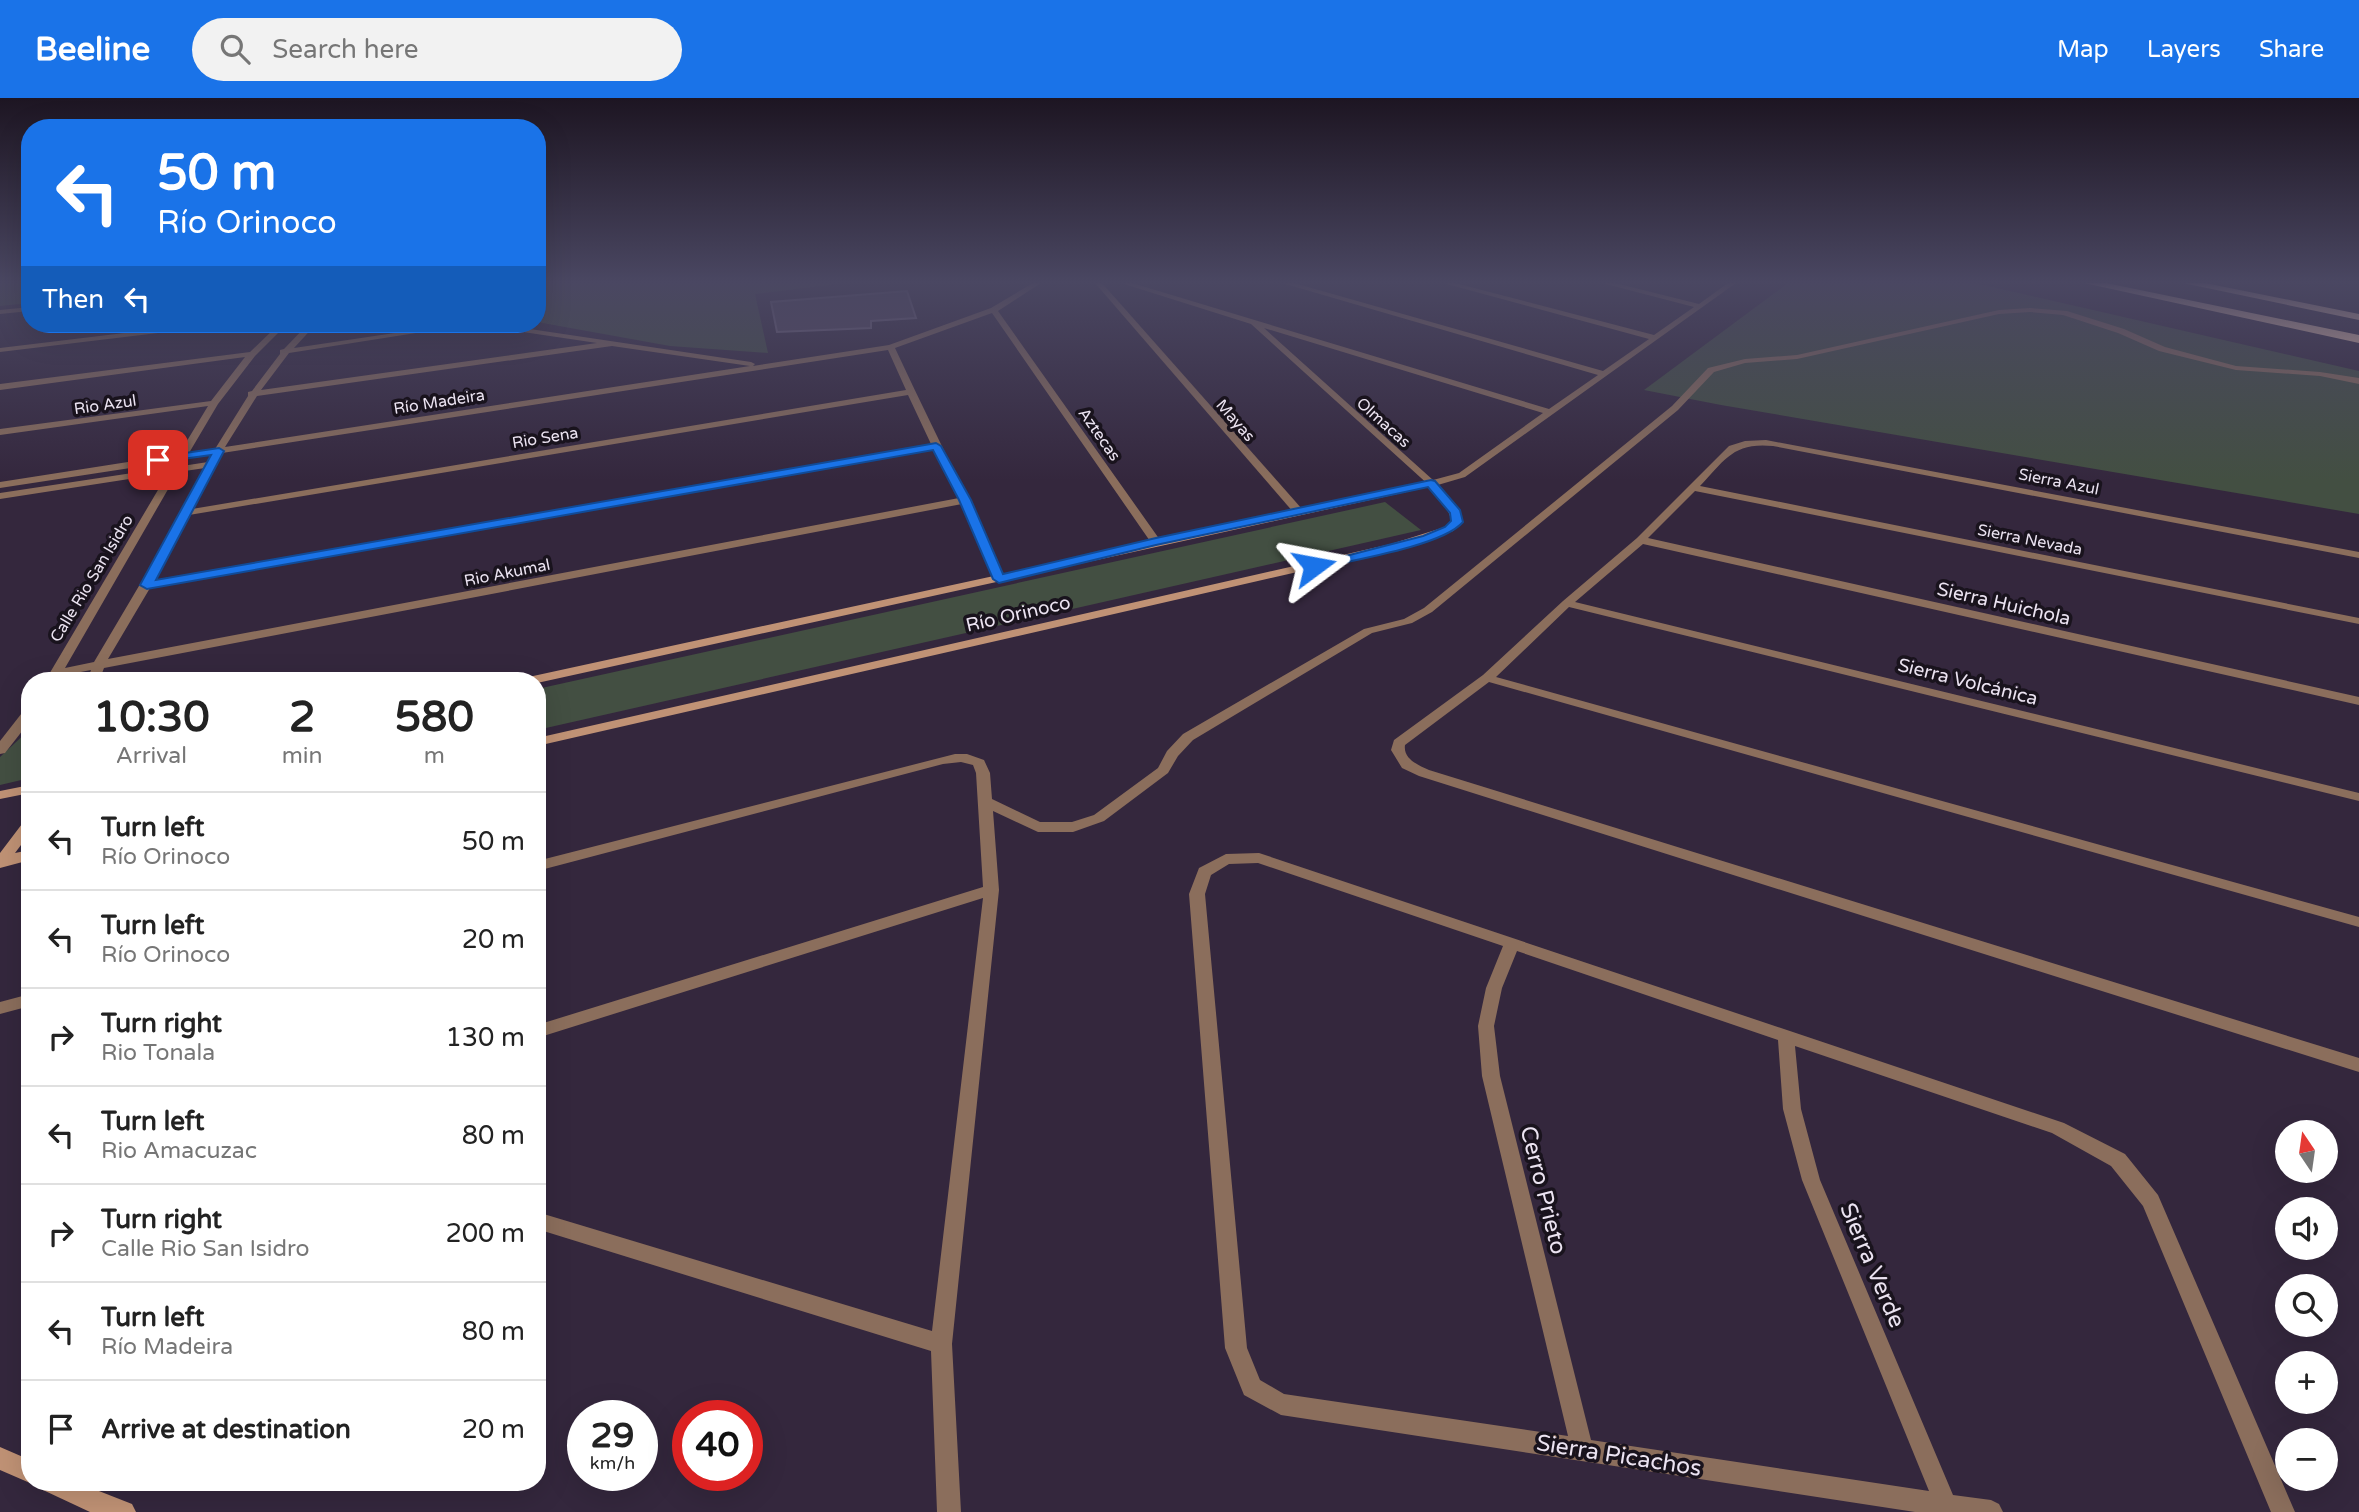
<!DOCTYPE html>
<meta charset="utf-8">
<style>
:root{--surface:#fff;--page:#f2f2f2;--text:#222;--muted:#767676;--line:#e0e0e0;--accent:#1a73e8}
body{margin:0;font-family:"Varela Round",sans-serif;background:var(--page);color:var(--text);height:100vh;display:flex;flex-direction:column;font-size:26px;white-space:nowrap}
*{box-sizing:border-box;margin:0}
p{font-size:23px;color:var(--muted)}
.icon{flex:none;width:38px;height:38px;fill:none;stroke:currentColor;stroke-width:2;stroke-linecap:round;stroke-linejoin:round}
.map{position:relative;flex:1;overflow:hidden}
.panel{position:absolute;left:21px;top:574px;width:525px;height:819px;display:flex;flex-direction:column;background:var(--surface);border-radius:28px;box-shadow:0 7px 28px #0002}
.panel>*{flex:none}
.top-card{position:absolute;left:21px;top:21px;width:525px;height:214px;border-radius:28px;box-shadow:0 7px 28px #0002;background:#1a73e8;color:#fff;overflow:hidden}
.needle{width:46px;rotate:347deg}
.buttons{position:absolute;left:2275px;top:1022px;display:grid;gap:14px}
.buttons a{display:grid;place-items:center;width:63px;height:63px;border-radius:50%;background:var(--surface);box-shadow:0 7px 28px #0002;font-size:35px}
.speed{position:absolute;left:567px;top:1302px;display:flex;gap:14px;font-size:35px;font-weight:700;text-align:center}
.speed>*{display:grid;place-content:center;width:91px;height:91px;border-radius:50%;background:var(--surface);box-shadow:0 7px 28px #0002;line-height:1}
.speed small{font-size:18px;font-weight:400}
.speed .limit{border:10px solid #d22;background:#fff;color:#111}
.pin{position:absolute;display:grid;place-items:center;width:60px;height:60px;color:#fff;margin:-30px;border-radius:14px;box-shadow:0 4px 10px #0006}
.me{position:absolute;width:77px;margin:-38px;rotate:77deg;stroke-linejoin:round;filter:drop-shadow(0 0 5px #0008)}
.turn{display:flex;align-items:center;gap:24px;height:147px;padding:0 21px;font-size:32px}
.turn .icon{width:91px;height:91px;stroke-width:2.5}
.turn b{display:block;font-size:49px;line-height:60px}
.then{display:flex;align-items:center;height:66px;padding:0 21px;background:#0003;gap:14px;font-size:26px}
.eta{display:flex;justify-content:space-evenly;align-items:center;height:119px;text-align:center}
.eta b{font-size:42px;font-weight:800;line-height:49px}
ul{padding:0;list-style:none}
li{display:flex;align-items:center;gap:21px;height:98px;padding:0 21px;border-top:2px solid var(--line)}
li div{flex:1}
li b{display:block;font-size:26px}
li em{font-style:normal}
header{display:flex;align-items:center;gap:42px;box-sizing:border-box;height:98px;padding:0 35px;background:var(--accent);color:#fff}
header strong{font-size:33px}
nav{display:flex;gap:38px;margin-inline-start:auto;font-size:24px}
.search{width:490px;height:63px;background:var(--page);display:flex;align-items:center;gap:18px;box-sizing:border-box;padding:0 24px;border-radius:38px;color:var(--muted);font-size:26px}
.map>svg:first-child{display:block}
.green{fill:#434f42}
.building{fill:#54475f;stroke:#786a83;stroke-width:2}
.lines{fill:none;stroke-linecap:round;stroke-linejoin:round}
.street{fill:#8b6e5c;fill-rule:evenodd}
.secondary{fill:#c09275;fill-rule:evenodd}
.highway{fill:#facfb3;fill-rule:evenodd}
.route{fill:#1a73e8;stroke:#114b97;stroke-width:2}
.labels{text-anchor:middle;stroke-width:7;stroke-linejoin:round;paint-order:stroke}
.far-street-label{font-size:16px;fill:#ebe3f1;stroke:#19131d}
.street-label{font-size:19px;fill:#ebe3f1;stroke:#19131d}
.near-street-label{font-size:23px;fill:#ebe3f1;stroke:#19131d}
</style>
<header>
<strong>Beeline</strong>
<div class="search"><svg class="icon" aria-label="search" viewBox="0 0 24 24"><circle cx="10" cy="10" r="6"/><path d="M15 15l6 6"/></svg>Search here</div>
<nav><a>Map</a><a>Layers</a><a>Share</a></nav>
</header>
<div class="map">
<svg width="2359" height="1414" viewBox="0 0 2359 1414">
<rect width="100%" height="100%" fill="#34273d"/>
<g class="green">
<path d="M0,185H30V205L0,208Z"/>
<path d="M537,185H845L755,196L768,255L670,248L537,224Z"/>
<path d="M1788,185H1975L2359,273V416L1721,307L1644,292Z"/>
<path d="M1385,404L1421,432L537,632V591Z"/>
<path d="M30,631V680L0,687V659Z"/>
</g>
<path class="building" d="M907,193L916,220L871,223V230L777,234L771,204Z"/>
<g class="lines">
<g class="street">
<path d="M1033,185H1041L998,213L1160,442V446H1152L992,215L895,250C931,328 970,403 1005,481L1003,483H995L993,481L962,406L104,570L99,583H87L91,572L60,578L54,582L48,578L168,375L0,401V395L172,369L176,363L0,390V384L179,356L208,308L0,337V331L211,303L245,259L0,292V286L250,254L279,226H287L255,258L218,306L189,355L215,351L248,298V294L252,293L280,256V252L284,251L308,226H316L294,250L455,226H473L289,255L261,292L597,245L483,228L479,226H497L751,264L755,266L753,268L889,247L991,210ZM612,248L750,268L225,349L257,298ZM888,252L906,292L192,411L222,355ZM908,297L931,346L154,482L189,417ZM933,351L959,400L108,561L150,490ZM212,357L208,364L182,368L186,361ZM205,370L149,471L94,564L65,570L178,374Z"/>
<path d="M1095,185H1102L1302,411V415H1294Z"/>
<path d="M1121,185H1132L1549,311L1598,277L1282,185H1294L1603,273L1649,241L1443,185H1455L1654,237L1694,209L1602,185H1615L1699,206L1728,185H1736L1465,379L1431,389L1251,226ZM1264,230L1543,315L1459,375L1433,382Z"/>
<path d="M30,209V213L0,216V212Z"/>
<path d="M2030,210L2067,213L2124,231L2165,249L2236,268L2320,274L2359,280V286L2320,278L2236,272L2159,253L2118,235L2063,217L2030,214L1999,216L1797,261L1745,265L1714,274L1678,312L1432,514L1412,525L1372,535L1193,642L1178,658L1168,675L1104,723L1073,734H1038L993,713L999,792L952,1246L961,1414H937L931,1253L537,1131V1114L932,1233L983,800L537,940V927L983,789L976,675L973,667L961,664L943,666L537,773V763L955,656H967L984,662L990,675L992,701L1040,724H1072L1094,717L1158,670L1167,653L1183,636L1364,531L1404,521L1424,510L1672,308L1708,270L1745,261L1797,257L1999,212Z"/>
<path d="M199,226H220L216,228L0,254V250Z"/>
<path d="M1766,342L2359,454V460L1773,348C1733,344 1725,362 1700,388L2359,520V526L1695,393L1648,440L2359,599V607L1643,446L1575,504L2359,695V703L1569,509L1496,579L2359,819V829L1489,584L1405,647C1403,661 1418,667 1429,672L2359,960V974L1419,678L1402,670L1391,652L1394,642L1483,577L1563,503L1637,440L1729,348L1745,343Z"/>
<path d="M30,610V623L5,655L0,656V643L25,611Z"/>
<path d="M1259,755L2064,1025L2125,1056L2158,1097L2295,1414H2271L2143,1108L2111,1068L2052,1035L1795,948L1801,1011L1820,1082L1953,1397L1991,1402L1999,1406L2003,1414H1915L1281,1317L1244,1297L1225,1250L1189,796L1199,770L1226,756ZM1258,765L1503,848L1486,890L1478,928L1482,978L1568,1338L1284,1296L1260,1282L1247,1250L1205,796L1211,777L1229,766ZM1517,853L1778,942L1783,1011L1802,1082L1929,1393L1591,1342L1500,978L1494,928L1502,890Z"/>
<path d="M30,896V908L0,916V904Z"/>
</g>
<g class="secondary">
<path d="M1431,383L1451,401L1462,424L1453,433L1398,451L537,648V640L1391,446L1445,429L1452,423L1446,408L1429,389L537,585V583H522L524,580Z"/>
<path d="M30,687V695L0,701V693Z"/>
<path d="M30,721V735L15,755L30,752V762L0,770V755L25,722Z"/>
<path d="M0,1349L30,1362V1384H33L30,1385L0,1372Z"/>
<path d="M40,1384H76L132,1406L136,1414H90L43,1392Z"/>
</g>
<g class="highway">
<path d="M2084,185H2106L2359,237V245Z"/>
<path d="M2183,185H2205L2359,216V222Z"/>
</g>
</g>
<linearGradient id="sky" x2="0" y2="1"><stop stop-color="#1d1522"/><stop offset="0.48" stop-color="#4a4762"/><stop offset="1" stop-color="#4a4762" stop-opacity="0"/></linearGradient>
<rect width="2359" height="383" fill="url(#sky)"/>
<path class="route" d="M936,345L941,348L971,402L1003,476L1156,440L1431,382L1435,383L1460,412L1463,424C1443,448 1348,463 1314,471L1307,468L1423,438L1445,429L1451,423L1450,415L1428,389L1156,447L999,485L993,481L959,402L933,352L147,491L140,487L211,357L154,365V360L158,359L219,350L224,353L156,482Z"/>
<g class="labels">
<g class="far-street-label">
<text transform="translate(439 303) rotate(-9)" y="6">Río Madeira</text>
<text transform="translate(105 306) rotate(-8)" y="6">Rio Azul</text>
<text transform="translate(1236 322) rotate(49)" y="6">Mayas</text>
<text transform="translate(1384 324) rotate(42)" y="6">Olmacas</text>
<text transform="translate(1100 336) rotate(55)" y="6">Aztecas</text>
<text transform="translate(545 339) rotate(-9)" y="6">Rio Sena</text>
<text transform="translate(2059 383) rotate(11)" y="6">Sierra Azul</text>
<text transform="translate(2030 441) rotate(11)" y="6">Sierra Nevada</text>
<text transform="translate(507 474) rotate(-11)" y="6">Rio Akumal</text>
<text transform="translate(91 480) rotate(-59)" y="6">Calle Rio San Isidro</text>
</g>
<g class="street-label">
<text transform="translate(2004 505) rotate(13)" y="7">Sierra Huichola</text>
<text transform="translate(1018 515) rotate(-13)" y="7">Río Orinoco</text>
<text transform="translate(1968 583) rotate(14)" y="7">Sierra Volcánica</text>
</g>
<g class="near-street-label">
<text transform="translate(1544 1092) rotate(76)" y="8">Cerro Prieto</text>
<text transform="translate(1873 1167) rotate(67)" y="8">Sierra Verde</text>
<text transform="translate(1619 1357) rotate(9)" y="8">Sierra Picachos</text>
</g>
</g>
</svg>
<div class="buttons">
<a><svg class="needle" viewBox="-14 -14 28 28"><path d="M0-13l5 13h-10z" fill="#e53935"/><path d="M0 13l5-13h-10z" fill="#767676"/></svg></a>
<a><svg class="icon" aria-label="sound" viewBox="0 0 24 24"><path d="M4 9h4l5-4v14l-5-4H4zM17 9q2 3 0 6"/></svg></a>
<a><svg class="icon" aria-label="search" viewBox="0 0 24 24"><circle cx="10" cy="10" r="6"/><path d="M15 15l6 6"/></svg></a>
<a>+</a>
<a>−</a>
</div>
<div class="speed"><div>29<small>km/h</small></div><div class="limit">40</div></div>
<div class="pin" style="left:158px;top:362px;background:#d93025"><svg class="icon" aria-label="arrive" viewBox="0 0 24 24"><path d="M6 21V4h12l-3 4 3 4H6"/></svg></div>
<svg class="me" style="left:1314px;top:468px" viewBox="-20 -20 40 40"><path d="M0-17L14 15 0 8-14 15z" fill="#1a73e8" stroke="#fff" stroke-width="4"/></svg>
<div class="top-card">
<div class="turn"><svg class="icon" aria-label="left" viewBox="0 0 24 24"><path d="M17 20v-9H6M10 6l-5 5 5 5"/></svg><div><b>50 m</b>Río Orinoco</div></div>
<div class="then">Then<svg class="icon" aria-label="left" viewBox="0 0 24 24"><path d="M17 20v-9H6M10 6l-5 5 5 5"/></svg></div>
</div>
<section class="panel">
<div class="eta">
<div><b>10:30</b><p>Arrival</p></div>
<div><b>2</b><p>min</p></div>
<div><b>580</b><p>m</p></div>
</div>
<ul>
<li><svg class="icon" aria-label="left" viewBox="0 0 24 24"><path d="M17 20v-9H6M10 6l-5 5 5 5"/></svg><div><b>Turn left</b><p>Río Orinoco</p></div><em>50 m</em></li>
<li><svg class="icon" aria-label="left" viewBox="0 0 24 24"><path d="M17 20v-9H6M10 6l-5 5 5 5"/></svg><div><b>Turn left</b><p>Río Orinoco</p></div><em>20 m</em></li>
<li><svg class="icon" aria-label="right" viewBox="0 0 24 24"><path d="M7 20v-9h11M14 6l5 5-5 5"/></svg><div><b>Turn right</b><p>Rio Tonala</p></div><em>130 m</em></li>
<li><svg class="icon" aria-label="left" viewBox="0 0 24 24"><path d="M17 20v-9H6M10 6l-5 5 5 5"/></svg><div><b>Turn left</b><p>Rio Amacuzac</p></div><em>80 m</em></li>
<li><svg class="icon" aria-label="right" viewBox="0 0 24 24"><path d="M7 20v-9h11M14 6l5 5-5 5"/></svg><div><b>Turn right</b><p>Calle Rio San Isidro</p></div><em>200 m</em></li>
<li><svg class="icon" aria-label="left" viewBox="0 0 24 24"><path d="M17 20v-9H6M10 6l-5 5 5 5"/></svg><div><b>Turn left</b><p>Río Madeira</p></div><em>80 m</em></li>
<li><svg class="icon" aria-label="arrive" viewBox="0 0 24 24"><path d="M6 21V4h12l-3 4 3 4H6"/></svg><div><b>Arrive at destination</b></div><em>20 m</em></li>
</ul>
</section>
</div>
